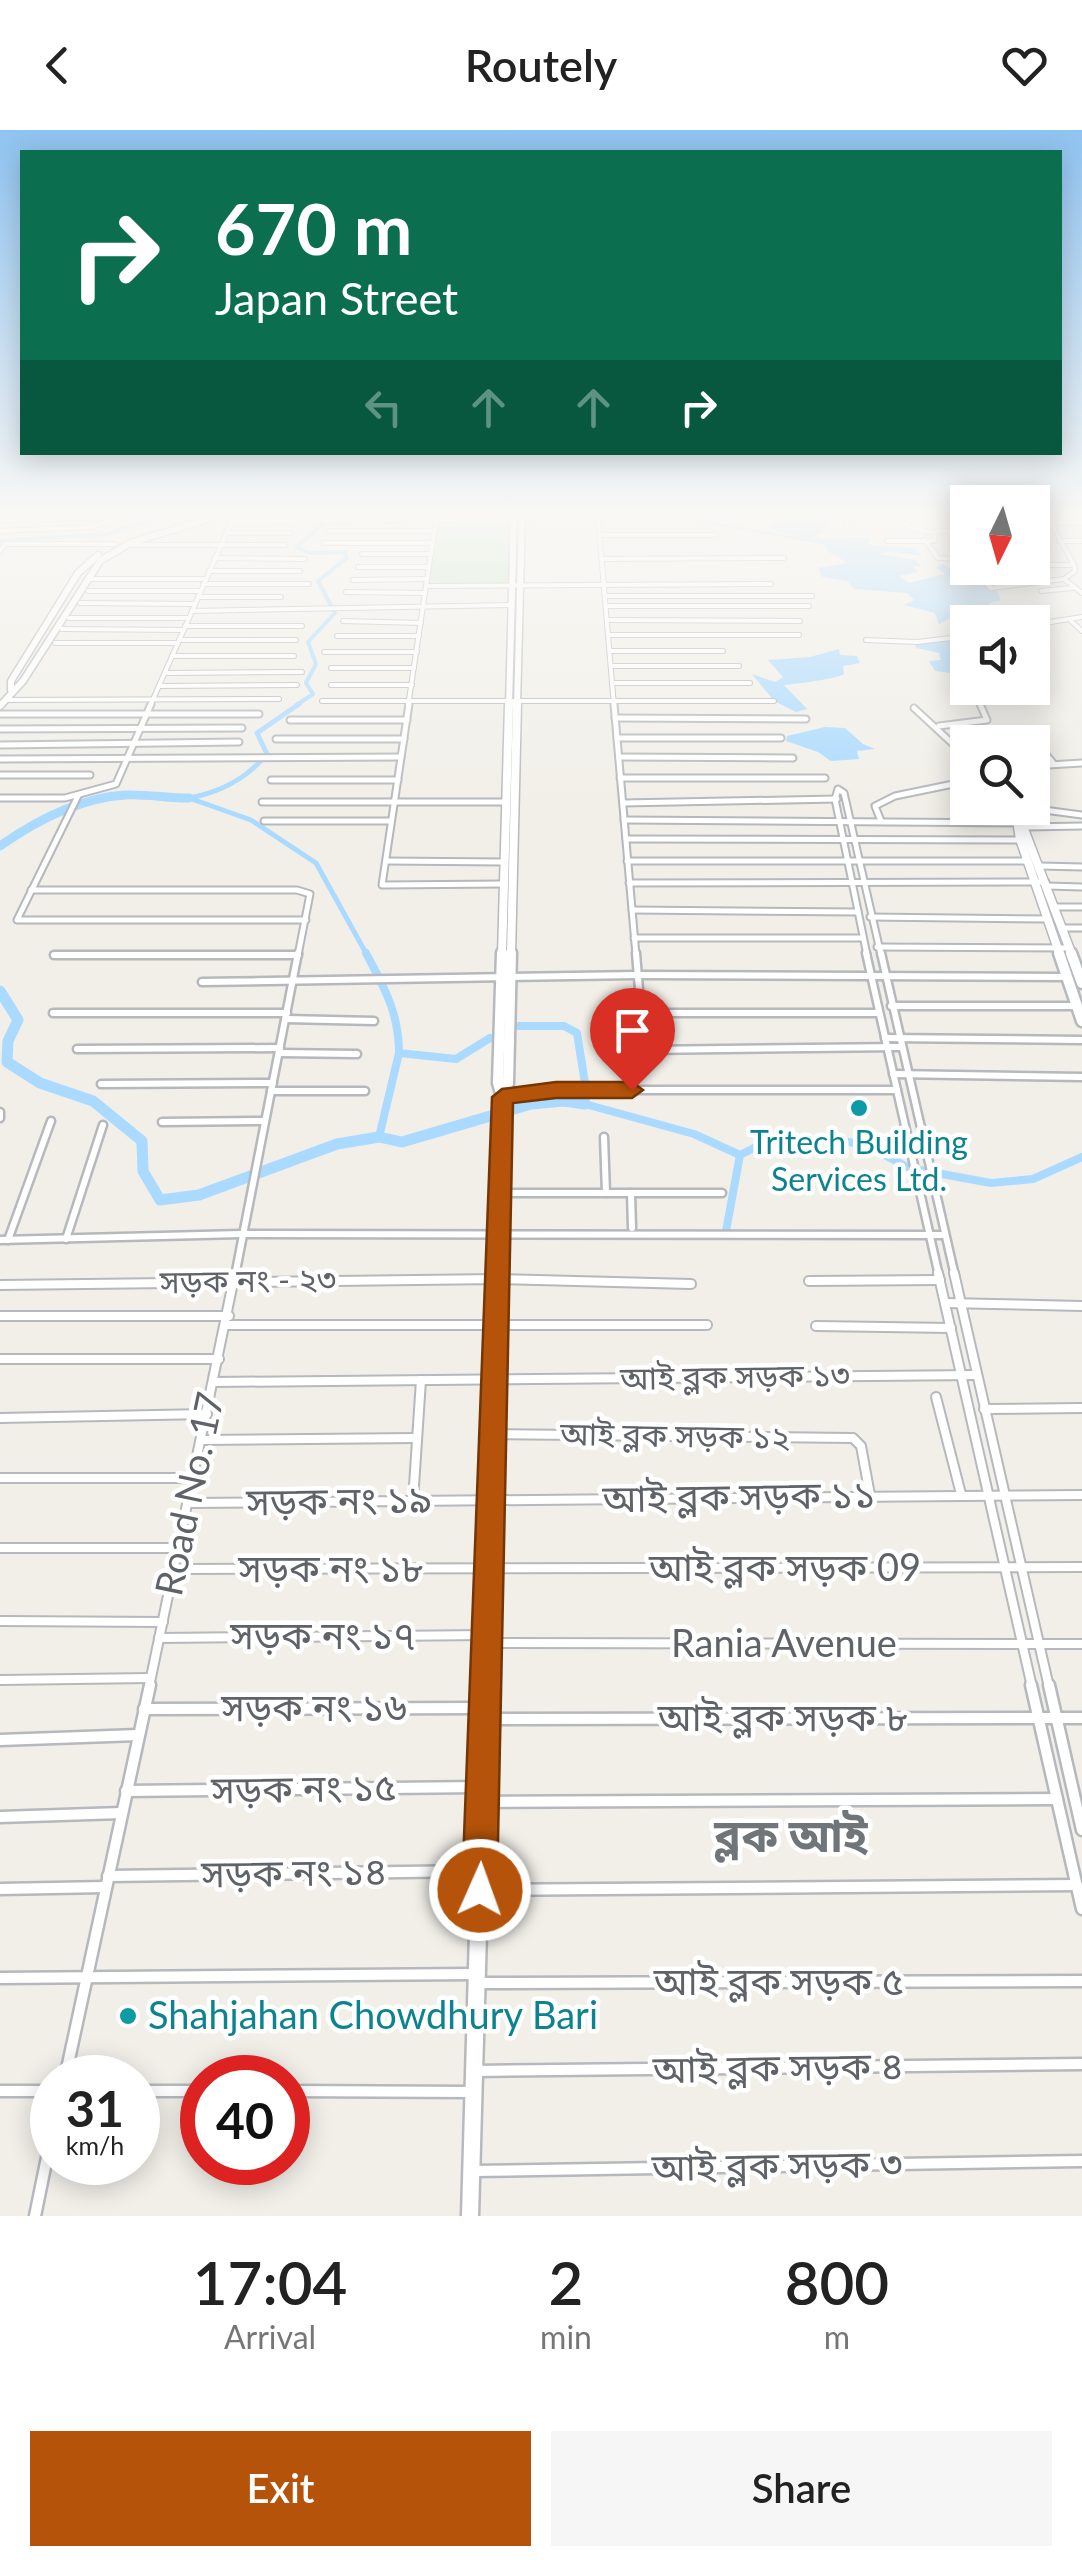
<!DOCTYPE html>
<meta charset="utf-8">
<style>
:root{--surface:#fff;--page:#f6f6f6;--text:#222;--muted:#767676;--accent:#b45309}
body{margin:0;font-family:Lato,"Noto Sans Bengali",sans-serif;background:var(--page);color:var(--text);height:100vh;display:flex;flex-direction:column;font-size:38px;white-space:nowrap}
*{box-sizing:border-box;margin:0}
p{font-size:32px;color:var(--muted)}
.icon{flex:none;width:55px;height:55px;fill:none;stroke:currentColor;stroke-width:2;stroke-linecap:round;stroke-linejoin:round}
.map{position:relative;height:2086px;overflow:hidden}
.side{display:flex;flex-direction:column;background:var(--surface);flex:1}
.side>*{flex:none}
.banner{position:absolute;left:20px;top:20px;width:1042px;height:305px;border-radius:0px;box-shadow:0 5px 25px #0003;background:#0b6e4f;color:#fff;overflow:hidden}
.needle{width:65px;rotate:185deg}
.fabs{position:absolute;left:950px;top:355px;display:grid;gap:20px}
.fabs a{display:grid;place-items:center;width:100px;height:100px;border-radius:0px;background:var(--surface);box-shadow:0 5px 25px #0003;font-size:50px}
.speed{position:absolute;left:30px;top:1925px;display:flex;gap:20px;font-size:50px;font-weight:700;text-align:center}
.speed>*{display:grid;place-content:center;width:130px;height:130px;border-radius:50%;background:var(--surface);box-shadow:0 5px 25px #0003;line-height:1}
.speed small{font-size:25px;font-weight:400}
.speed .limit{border:15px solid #d22;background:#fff;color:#111}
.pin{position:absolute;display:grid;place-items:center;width:85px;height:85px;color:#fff;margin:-102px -42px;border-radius:50% 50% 50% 0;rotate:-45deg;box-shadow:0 0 10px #0007}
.pin .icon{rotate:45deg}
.me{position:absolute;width:110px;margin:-55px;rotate:2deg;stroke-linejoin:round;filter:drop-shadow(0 0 8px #0008)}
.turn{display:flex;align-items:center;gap:35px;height:210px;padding:0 30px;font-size:45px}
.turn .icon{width:130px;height:130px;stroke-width:2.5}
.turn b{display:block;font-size:70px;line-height:85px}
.lanes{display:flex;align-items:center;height:95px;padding:0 30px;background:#0003;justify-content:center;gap:50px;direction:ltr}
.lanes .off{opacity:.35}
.eta{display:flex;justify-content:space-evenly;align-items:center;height:170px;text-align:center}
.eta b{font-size:60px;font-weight:600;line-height:70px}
.primary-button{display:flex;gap:20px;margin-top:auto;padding:20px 30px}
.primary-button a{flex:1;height:115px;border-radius:0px;background:var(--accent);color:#fff;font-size:40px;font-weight:600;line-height:115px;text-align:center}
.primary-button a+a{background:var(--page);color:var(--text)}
header{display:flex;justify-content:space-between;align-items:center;height:130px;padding:0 30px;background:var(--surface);font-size:45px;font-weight:600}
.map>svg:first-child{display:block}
.green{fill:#c5e8c5}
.water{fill:#aadaff}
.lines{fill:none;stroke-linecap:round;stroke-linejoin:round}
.stream{stroke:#aadaff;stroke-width:2.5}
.canal-far2{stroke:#aadaff;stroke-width:4}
.canal-far1{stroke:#aadaff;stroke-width:5}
.canal{stroke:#aadaff;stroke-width:8}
.river-far1{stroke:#aadaff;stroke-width:9}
.river{stroke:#aadaff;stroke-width:11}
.street-far4-casing{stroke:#b5b8bc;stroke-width:6}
.street-far3-casing{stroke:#b5b8bc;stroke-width:9}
.street-far2-casing{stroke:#b5b8bc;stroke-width:11}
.street-far1-casing{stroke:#b5b8bc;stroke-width:12}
.street-casing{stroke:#b5b8bc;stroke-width:15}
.secondary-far4-casing{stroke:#b6babf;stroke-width:9}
.secondary-far3-casing{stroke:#b6babf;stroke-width:11}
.secondary-far2-casing{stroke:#b6babf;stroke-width:15}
.secondary-far1-casing{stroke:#b6babf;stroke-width:18}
.secondary-casing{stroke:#b6babf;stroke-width:21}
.street-far4{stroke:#fff;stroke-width:4}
.street-far3{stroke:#fff;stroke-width:5}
.street-far2{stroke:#fff;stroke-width:6}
.street-far1{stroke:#fff;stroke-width:8}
.street{stroke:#fff;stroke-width:10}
.secondary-far4{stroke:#fff;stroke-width:6}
.secondary-far3{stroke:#fff;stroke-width:8}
.secondary-far2{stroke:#fff;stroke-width:10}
.secondary-far1{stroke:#fff;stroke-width:12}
.secondary{stroke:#fff;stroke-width:16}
.route{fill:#b45309;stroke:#753606;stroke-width:2.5}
.culture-dot{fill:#0f9aa8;stroke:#fff;stroke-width:4}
.labels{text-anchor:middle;stroke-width:9;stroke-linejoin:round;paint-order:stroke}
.culture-label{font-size:32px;fill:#0d838f;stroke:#fff}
.street-label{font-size:32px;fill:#5f6368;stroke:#fff}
.near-street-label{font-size:38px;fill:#5f6368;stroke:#fff}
.near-culture-label{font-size:38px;fill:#0d838f;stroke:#fff;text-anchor:start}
.near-quarter-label{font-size:45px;font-weight:bold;fill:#70757a;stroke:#fff}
</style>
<header><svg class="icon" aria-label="back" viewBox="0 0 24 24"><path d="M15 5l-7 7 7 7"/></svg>Routely<svg class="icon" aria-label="heart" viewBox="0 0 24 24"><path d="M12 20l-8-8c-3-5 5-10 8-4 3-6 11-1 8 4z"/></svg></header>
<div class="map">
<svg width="1082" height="2086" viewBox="0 0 1082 2086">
<rect width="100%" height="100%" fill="#f1efe8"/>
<path class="green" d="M436,389H514L512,455L427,456Z"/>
<g class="water">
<path d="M772,382L825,385L826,400L813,406C829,412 851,406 869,408V415L913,418L923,426L887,421L879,424L915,430L921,436L913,437L918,442L899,446L909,453L945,444L936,437L943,434L956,442L950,447C967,448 981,455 997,461L1001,471L991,472L983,486H955L939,494L935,483L904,475L914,470L907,463L854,459L848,451L822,447L818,438L848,433L826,420L824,412L775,401L770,394L774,393Z"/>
<path d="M950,510L958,528L967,534V545L935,541L929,531L941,530L939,523L916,518L915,513Z"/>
<path d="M839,519L840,525L857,526L860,533L843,536L844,544C837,549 794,554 784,555L807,579L796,582L774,571L752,544L775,552L783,547L768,530L810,527Z"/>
<path d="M825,597L845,598L863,614L875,619L857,621L859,629L831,631L818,622L786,611L787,606Z"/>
</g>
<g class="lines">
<g class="stream">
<path d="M659,382L671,385"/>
<path d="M687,389L824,413"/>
</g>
<g class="canal-far2">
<path d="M0,411L107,404L171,382"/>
<path d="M295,576L313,564L306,553L316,534L308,512L335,483L318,451L347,428L345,422L309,423L296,417L337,382"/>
</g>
<path class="canal-far1" d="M299,574L257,603L267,624C246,649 221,662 189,668L251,690L316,733L367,825"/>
<g class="canal">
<path d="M366,823C384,857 399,883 399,923L456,929L490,908"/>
<path d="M519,896H564L577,903L585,953"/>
<path d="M586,968L585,974L694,1004L740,1025L770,1010H836L866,1015L909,1038L991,1053L1033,1049L1082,1027"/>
<path d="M379,1007L399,923"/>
<path d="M726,1101L740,1025"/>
</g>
<path class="river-far1" d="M0,716C37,690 79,668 125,665C146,664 168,668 189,668"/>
<path class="river" d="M0,861L18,890L8,911L7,932L40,953L93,971L142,1011L143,1041L160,1070L199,1065L337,1014L379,1007L402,1012L531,974L564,971L585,974"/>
<g class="street-far4-casing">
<g id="street-far4">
<path d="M960,382H965"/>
<path d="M1042,382L1060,393L1082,392"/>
<path d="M891,384H915"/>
<path d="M598,387H699"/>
<path d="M960,387L968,391"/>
<path d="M522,388L598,387L614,576"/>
<path d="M1049,389L1074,435L1075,441L1064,449L1082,463"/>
<path d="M0,390L89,388L107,382"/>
<path d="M230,392L514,389"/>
<path d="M287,392L291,382"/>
<path d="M848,396L843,386L877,384L926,402L968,400"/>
<path d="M0,401L90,397L142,382"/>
<path d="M329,401H435"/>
<path d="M226,403H290"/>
<path d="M600,405H716"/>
<path d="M925,410L938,428L968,430"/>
<path d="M887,411H934L935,402"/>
<path d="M1059,411H1082"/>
<path d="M324,413H433"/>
<path d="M131,415H285"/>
<path d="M0,421L5,414H115"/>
<path d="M362,424H431"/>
<path d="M214,428L305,429"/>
<path d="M602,429L784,428"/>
<path d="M1032,435H1074"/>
<path d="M358,437H429"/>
<path d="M1019,440L977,441V445L991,458L1064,449"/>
<path d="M209,441H300"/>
<path d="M92,449H206"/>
<path d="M353,450L427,449"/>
<path d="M203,454H309"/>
<path d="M427,456L771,454"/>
<path d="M88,461H200"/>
<path d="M1041,461L1072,458"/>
<path d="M346,462L425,463"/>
<path d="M605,466H812"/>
<path d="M198,467H281"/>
<path d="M80,473L195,474"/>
<path d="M606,476H809"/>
<path d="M192,481L511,475"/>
<path d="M69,488H189"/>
<path d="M607,490L800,491"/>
<path d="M343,491L421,493"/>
<path d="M1071,491L1082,501"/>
<path d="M1032,495L1082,487"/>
<path d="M185,496H302"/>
<path d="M62,499L184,500"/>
<path d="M608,505H799"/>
<path d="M337,506H419"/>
<path d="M961,508L960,520L968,530"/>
<path d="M179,510H296"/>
<path d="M866,510L917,512L968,506"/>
<path d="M55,513H178"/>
<path d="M610,521H723"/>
<path d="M324,522H417"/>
<path d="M172,526H294"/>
<path d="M611,536H739"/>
<path d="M331,538H414"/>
<path d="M165,543L302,542"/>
<path d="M612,553H750"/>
<path d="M331,555H412"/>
<path d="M159,556L297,555"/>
<path d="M5,570L279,569"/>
<path d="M322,571H774"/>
<path d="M979,571L981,576"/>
<path d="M150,576L236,382"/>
<path d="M408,576L436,389"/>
</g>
</g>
<g class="street-far3-casing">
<g id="street-far3">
<path d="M409,574L382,755L504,754"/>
<path d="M614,574L636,825"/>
<path d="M914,578L968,628"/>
<path d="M0,584H259"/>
<path d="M615,588L806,589"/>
<path d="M290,590H407"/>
<path d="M939,596L987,590L980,574"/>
<path d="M0,599L242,598"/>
<path d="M617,608H781"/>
<path d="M276,609H404"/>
<path d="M1035,611L1054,634"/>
<path d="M0,615L239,612"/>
<path d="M619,627L793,628"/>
<path d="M0,629L401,627"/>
<path d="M1032,636L1082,633"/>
<path d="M0,645H90"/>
<path d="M620,648H825"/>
<path d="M271,650H398"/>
<path d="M78,666L17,790H306"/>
<path d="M0,668H65L116,654L151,574"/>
<path d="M262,672H506"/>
<path d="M623,673L837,669"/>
<path d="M1029,678L1082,685"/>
<path d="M624,690L1022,693"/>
<path d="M264,691H391"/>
<path d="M881,691L875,676L895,666L968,651"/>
<path d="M1026,697L1082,696"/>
<path d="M626,709L1025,710"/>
<path d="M386,731L504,732"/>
<path d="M627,731H1028"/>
<path d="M1040,736L1082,737"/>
<path d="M629,753L1046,752"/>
<path d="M1047,756L1082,757"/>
<path d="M31,760H297L310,764L298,825"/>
<path d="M1055,777H1082"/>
<path d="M632,780L858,782"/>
<path d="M870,787L1049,789"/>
<path d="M1062,798H1082"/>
<path d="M634,808H863"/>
<path d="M877,817L1069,818"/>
<path d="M54,825H298"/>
<path d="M867,825L835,669L838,659L844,663L881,825"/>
</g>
</g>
<g class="street-far2-casing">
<g id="street-far2">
<path d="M636,823L644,920L900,917"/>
<path d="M866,823L939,1146"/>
<path d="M881,823L955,1146"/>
<path d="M54,825H298"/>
<path d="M202,852L637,845L1066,847"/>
<path d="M891,876H1077"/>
<path d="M53,883H287"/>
<path d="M640,883H879"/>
<path d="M286,889L374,891"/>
<path d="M885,908L1082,910"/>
<path d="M77,919L280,918"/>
<path d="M279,923L357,924"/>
<path d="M893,944L1082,947"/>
<path d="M101,954L273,953"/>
<path d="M271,961H365"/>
<path d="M503,967L556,960H897"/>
<path d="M0,982V988"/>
<path d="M162,992L265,991"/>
<path d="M604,1007L606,1063"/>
<path d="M499,1063H722"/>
<path d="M631,1063L632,1098"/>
<path d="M66,1109L103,995"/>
<path d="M0,1110L241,1104L944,1105"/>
<path d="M8,1110L51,991"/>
<path d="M235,1146L298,823"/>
</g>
</g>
<g class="street-far1-casing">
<g id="street-far1">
<path d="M938,1143L1032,1557"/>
<path d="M954,1143L1049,1557"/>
<path d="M809,1151L940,1150"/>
<path d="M0,1155L497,1149L691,1154"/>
<path d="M945,1173L1082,1176"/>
<path d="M0,1186H229"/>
<path d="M226,1195H707"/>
<path d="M816,1196L951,1198"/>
<path d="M0,1229H219"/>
<path d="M214,1252L977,1245"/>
<path d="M936,1267L961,1364"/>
<path d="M984,1279L1082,1278"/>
<path d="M0,1288L207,1284"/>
<path d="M494,1304L853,1308L861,1316L870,1365"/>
<path d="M201,1310L417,1308"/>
<path d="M0,1348H193"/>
<path d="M413,1371L421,1250"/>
<path d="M187,1373L1082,1365"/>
<path d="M0,1418H177"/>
<path d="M173,1439L1082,1437"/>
<path d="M0,1491L163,1492"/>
<path d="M159,1508L487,1505"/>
<path d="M488,1513L1082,1514"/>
<path d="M0,1550L150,1548"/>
<path d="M149,1557L235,1143"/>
</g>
</g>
<g class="street-casing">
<g id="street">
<path d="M1031,1555L1082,1779"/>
<path d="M1049,1555L1082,1700"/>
<path d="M144,1579L483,1578"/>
<path d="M486,1589L1082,1588"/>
<path d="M0,1610L138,1605"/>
<path d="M126,1661L480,1657"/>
<path d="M483,1672L1057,1669"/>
<path d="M0,1687L121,1683"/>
<path d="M108,1746L477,1741"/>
<path d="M0,1759L106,1757"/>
<path d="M481,1760L1077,1755"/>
<path d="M0,1848L474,1844"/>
<path d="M478,1853L1082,1851"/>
<path d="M475,1941L1082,1934"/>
<path d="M65,1948L150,1555"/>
<path d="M0,1961H52"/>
<path d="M138,1961H202"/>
<path d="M288,1961L472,1962"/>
<path d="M473,2041L1082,2031"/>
<path d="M35,2086L52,2003"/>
</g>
</g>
<g class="secondary-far4-casing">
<g id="secondary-far4">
<path d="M11,560V551L78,443L98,425"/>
<path d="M0,576L23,551L100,431L130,413L231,382"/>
<path d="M509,576L514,382"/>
<path d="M517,576L522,382"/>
</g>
</g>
<g class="secondary-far3-casing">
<g id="secondary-far3">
<path d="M1016,678L1072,825"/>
<path d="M1022,693L1018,697L1020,709L1060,825"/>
<path d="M502,825L509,574"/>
<path d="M511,825L517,574"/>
</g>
</g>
<g class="secondary-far2-casing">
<g id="secondary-far2">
<path d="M502,823L498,953L502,966"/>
<path d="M1059,823L1082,891"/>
<path d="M1071,823L1082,853"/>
<path d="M496,1146L501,976L508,953L511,823"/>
</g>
</g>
<g class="secondary-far1-casing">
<path id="secondary-far1" d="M485,1557L496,1143"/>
</g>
<g class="secondary-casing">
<path id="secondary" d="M470,2086L485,1555"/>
</g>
<use href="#street-far4" class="street-far4"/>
<use href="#street-far3" class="street-far3"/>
<use href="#street-far2" class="street-far2"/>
<use href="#street-far1" class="street-far1"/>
<use href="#street" class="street"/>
<use href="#secondary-far4" class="secondary-far4"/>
<use href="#secondary-far3" class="secondary-far3"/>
<use href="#secondary-far2" class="secondary-far2"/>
<use href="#secondary-far1" class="secondary-far1"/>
<use href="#secondary" class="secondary"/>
</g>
<linearGradient id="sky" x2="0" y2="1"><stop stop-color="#8fc3f1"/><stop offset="0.57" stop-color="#f9f8f5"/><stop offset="1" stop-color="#f9f8f5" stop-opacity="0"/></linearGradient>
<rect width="1082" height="674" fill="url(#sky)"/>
<path class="route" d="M556,952H632L643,960L632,968H556L513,973L497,1760L492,1772L480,1777L467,1772L462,1760L492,967L502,959Z"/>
<g class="culture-dot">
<circle cx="859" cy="978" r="10"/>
<circle cx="128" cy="1886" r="10"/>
</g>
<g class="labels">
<g class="culture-label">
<text x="859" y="1024">Tritech Building<tspan x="859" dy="37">Services Ltd.</tspan></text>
</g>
<g class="street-label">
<text transform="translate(248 1151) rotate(-1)" y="11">সড়ক নং - ২৩</text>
<text transform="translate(735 1247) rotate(-1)" y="11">আই ব্লক সড়ক ১৩</text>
<text transform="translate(675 1306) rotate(1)" y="11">আই ব্লক সড়ক ১২</text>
</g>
<g class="near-street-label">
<text transform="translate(190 1364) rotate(-78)" y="13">Road No. 17</text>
<text transform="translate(739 1367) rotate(-1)" y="13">আই ব্লক সড়ক ১১</text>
<text transform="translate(339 1371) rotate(-1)" y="13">সড়ক নং ১৯</text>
<text x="785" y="1451">আই ব্লক সড়ক 09</text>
<text x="331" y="1452">সড়ক নং ১৮</text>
<text x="323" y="1519">সড়ক নং ১৭</text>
<text x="784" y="1527">Rania Avenue</text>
<text x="314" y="1591">সড়ক নং ১৬</text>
<text x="783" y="1601">আই ব্লক সড়ক ৮</text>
<text transform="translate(304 1659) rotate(-1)" y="13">সড়ক নং ১৫</text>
<text transform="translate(294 1743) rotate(-1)" y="13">সড়ক নং ১৪</text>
<text x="779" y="1865">আই ব্লক সড়ক ৫</text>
<text transform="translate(778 1938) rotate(-1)" y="13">আই ব্লক সড়ক ৪</text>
<text transform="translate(777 2036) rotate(-1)" y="13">আই ব্লক সড়ক ৩</text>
</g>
<g class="near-culture-label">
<text x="148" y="1899">Shahjahan Chowdhury Bari</text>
</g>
<g class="near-quarter-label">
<text x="791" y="1722">ব্লক আই</text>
</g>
</g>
</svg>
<div class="fabs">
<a><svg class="needle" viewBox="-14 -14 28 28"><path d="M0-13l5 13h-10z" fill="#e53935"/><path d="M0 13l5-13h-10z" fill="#767676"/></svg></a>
<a><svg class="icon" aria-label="sound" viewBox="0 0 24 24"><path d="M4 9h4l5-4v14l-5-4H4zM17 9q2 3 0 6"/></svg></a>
<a><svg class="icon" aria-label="search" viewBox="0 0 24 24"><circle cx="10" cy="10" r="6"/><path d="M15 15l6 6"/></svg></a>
</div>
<div class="speed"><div>31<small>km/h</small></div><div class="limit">40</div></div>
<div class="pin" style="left:632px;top:960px;background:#d93025"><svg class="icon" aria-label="arrive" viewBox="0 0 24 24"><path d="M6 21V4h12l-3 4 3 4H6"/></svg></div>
<svg class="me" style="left:480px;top:1760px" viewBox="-20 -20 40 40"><circle r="17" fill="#b45309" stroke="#fff" stroke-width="3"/><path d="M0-11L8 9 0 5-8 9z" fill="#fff"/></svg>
<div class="banner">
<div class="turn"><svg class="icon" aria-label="right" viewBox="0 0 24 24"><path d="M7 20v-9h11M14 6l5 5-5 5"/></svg><div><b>670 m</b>Japan Street</div></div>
<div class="lanes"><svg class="icon off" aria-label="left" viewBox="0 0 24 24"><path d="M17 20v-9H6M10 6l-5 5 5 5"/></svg><svg class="icon off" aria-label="ahead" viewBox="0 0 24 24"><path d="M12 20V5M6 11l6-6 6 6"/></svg><svg class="icon off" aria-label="ahead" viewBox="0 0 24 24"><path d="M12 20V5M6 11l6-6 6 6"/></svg><svg class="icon" aria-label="right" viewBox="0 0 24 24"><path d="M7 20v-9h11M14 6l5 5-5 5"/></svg></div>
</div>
</div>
<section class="side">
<div class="eta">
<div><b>17:04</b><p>Arrival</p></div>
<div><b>2</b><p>min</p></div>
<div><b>800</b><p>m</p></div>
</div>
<div class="primary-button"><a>Exit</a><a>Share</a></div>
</section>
